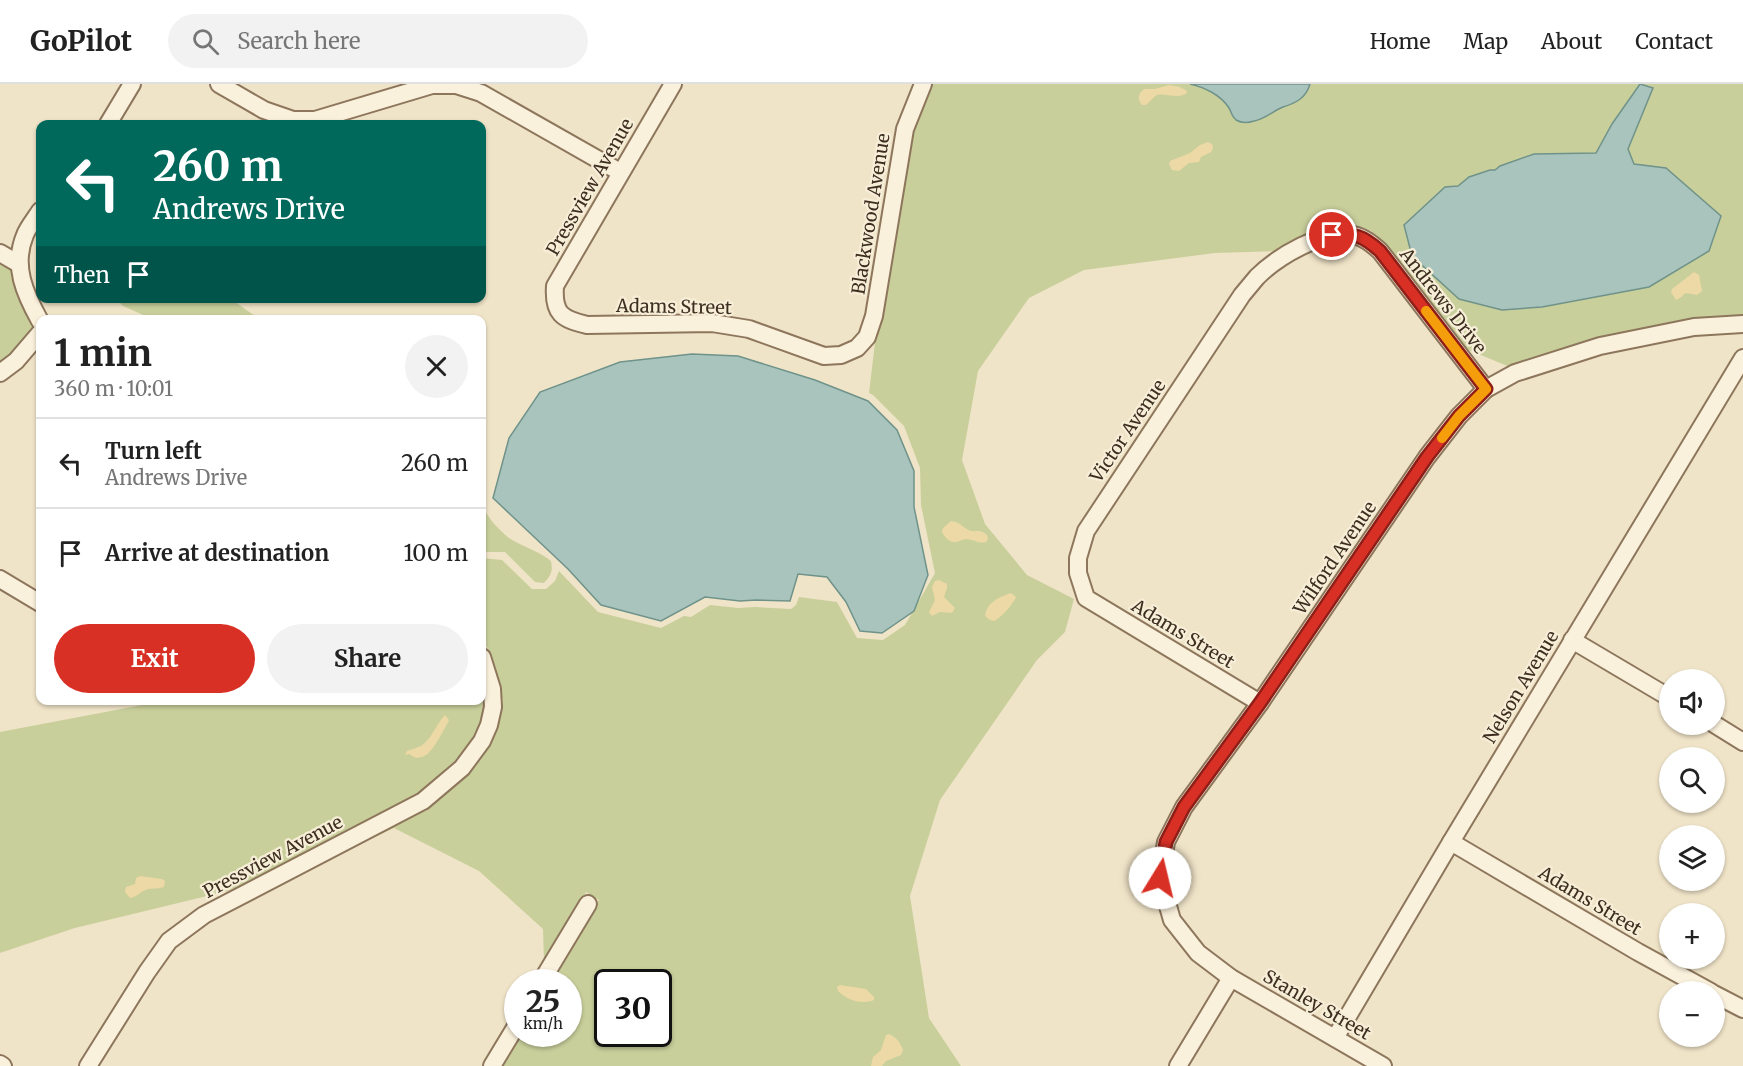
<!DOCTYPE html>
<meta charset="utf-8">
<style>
:root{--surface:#fff;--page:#f2f2f2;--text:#222;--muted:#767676;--line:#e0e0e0;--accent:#d93025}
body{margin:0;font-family:Merriweather,serif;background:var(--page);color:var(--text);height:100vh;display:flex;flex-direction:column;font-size:22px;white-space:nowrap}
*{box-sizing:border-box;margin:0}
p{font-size:20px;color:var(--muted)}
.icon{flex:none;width:33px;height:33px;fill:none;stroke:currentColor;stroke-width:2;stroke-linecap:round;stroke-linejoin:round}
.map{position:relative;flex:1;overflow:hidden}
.sheet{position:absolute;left:36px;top:231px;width:450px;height:390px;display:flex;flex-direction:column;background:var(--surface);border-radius:12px;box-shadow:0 2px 4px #0004}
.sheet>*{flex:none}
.top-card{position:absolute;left:36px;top:36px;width:450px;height:183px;border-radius:12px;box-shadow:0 2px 4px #0004;background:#00695c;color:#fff;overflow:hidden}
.buttons{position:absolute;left:1659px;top:585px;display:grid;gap:12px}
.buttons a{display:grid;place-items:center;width:66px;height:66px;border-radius:50%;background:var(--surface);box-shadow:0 2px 4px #0004;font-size:30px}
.speed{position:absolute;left:504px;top:885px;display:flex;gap:12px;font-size:30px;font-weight:700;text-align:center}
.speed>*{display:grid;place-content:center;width:78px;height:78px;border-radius:50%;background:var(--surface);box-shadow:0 2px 4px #0004;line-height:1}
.speed small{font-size:15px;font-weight:400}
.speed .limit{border:3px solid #111;border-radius:9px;background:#fff;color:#111}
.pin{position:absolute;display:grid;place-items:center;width:51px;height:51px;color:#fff;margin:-26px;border:3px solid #fff;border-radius:50%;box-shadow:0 2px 6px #0007}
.me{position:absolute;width:66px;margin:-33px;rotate:9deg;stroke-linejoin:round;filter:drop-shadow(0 0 4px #0008)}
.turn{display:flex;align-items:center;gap:21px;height:126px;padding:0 18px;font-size:27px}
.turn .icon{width:78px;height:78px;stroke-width:2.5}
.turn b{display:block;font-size:42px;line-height:51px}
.then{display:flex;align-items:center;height:57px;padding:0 18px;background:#0003;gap:12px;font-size:22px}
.round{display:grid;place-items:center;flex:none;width:63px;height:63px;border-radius:32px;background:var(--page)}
.overview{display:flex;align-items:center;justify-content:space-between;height:102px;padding:0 18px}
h1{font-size:36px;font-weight:700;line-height:45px}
.primary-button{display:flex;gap:12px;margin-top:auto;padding:12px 18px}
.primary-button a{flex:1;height:69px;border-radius:36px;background:var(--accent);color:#fff;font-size:24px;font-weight:700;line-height:69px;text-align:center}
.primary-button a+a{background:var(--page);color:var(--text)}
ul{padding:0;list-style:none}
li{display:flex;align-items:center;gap:18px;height:90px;padding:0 18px;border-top:2px solid var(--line)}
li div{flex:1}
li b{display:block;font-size:22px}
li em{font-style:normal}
header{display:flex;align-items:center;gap:36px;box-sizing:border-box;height:84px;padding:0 30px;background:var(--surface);border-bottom:2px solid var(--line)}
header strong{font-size:28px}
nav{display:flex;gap:33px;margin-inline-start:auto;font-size:21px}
.search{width:420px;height:54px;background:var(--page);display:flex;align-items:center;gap:15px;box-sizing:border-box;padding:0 21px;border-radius:33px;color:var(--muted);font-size:22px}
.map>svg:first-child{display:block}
.green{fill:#c9cf9b;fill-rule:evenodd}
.sand{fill:#ecd9a5}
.water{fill:#a9c4bc;stroke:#6f938a;stroke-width:1.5}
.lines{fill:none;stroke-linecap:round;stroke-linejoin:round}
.minor-casing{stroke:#8d765c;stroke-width:20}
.minor{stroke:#faf1dc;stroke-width:16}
.route-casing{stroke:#8d1f18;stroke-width:15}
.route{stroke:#d93025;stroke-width:10}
.slow{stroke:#f59e0b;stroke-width:10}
.labels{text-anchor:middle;stroke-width:4.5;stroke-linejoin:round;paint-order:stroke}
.street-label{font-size:18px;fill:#3d2e20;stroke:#f7eed8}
</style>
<header>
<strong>GoPilot</strong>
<div class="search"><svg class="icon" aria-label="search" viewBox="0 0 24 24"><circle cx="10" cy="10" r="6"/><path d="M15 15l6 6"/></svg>Search here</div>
<nav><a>Home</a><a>Map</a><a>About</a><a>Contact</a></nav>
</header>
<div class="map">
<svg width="1743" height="982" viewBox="0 0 1743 982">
<rect width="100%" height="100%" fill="#f0e4c8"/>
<g class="green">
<path d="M931,0H1743V231L1693,235L1599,253L1510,283L1466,265L1386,161L1371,147L1352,142L1331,143L1305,152L1276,167L1215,169L1084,186L1029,214L978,287L962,376L985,440L1027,491L1074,515L1065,548L1037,576L940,716L910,812L929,934L961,982H501L520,950H568V898H551L599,816L586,808L544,879L543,845L479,787L394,744L349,765L426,725L467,691L488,662L497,645L500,630H501L503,615H501L500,601L489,567L482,555V474L502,476L532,505H546L555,497L559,487L598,528L661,544L684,532L691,533L710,521L738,524L755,523L791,525L796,521L799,513L837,518L857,554L883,556L905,541L935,489L921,421L920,384L904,342L873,311L869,309L876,250L913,47ZM608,898H658V950H608Z"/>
<path d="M0,180L12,186L23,224L34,244L11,271L0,279Z"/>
<path d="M116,215H231L259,235H152L123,222Z"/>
<path d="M482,421C487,433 499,446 509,454C523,463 539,467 551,477C553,487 551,492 544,499L535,498L505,468H486L482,466Z"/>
<path d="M482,600L484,607L485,623L482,639L475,653L456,678L419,710L236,805L75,844L0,869V648L163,617L482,616Z"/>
</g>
<g class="sand">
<path d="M1169,1L1180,3L1187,7L1186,10C1175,15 1166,9 1157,11C1153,13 1150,18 1146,21H1142C1137,15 1138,10 1144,5H1155Z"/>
<path d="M1208,58L1212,60L1213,64L1211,68L1201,73L1199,78L1189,79L1179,87L1172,86L1169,80L1170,77L1190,69L1200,61Z"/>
<path d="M1694,188L1699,191L1702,207L1697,211C1677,207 1689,211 1676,216L1671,208L1672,205Z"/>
<path d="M951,437C961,438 964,445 971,447C979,448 979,445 987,451L988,455L986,458C979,460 975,456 967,455C962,455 958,459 953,458C948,457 944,452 942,448L943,444Z"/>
<path d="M939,496L947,500V504L944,513L955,524L952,529L940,528L932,532L929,528L935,516L932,503L935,497Z"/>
<path d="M1011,509L1016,513C1013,520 1001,534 994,537L990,536L985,532C986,519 999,513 1011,509Z"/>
<path d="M445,631L449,636C446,643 432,668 426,671C423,673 420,673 416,674L409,670L405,671L407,667C412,665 417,664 421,662C432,655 436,640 445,631Z"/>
<path d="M140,792L162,795L165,797L164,803C158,805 154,804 148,805C141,807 137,813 130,814L125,808L126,803L135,800L136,794Z"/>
<path d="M840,901L866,905L874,913V916C861,921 847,916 838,907L837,903Z"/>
<path d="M889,950C897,954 900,958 903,966L901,971L886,977L882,982H871L873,973L881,966L886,951Z"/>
</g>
<g class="water">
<path d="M1190,0H1310C1306,14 1296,19 1283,23C1273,27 1265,35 1254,37C1248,39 1241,39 1236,36C1231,32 1232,29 1229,24C1221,11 1204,3 1190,0Z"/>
<path d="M1640,0L1653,4L1628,65L1634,80L1666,84L1721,132L1709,167L1649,203L1542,223L1502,226L1459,215L1412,172L1404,141L1445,103L1458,102L1469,93L1490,86H1495L1500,82L1534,70L1596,69L1612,40Z"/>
<path d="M692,270L738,272L815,296L868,317L897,346L914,387V423L928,491L914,527L882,549L860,547L846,518L827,493L798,490L790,517L756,516L740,517L705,513L661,537L601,521L568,485L493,414L509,354L540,308L620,278Z"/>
</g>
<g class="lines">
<g class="minor-casing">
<g id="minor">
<path d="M219,0L264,26L293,36H315L432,1H456L481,9L620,88"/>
<path d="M673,0L555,202C553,230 562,235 587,241L712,239L749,245L824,272L841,271L857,264L867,253L874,232L905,45L923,0"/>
<path d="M108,40L132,0"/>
<path d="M40,127C35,135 28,143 25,151C12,182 25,210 40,237"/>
<path d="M0,169L19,180"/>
<path d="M0,289L16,277L40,249"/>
<path d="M0,495L40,519"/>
<path d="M1572,556L1670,614"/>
<path d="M1260,619L1086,514L1078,489V474L1086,447L1242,211C1247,205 1252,199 1257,193C1277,173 1323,145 1353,151C1364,153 1372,160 1380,167L1486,305"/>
<path d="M1714,640L1743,658"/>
<path d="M1451,758L1638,868L1711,908"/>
<path d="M541,898L588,820"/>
<path d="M1714,910L1743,925"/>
<path d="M1335,954L1451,758L1743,274"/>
<path d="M0,980L3,982"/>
<path d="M88,982L147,888L169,857L204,831L423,717L462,684L482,657L489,641L493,623L492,605L482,573"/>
<path d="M492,982L518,939"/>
<path d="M1178,982L1231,894"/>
<path d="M1383,982L1231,894L1198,869L1172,836L1160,794L1166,758L1184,723L1260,619L1427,373L1459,332L1486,305L1515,289L1600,262L1694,243L1743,240"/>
</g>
</g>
<use href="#minor" class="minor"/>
</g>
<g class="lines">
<g class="route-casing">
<path id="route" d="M1160,794L1166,758L1184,723L1260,619L1427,373L1459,332L1486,305L1380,167C1362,151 1356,150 1332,151"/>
</g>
<use href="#route" class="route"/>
<path class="slow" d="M1426,227L1486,305L1459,332L1442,354"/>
</g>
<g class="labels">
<g class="street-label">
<text transform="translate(590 103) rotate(-60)" y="6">Pressview Avenue</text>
<text transform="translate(871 130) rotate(-81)" y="6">Blackwood Avenue</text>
<text transform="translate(1443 217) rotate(52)" y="6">Andrews Drive</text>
<text transform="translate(674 223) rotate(1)" y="6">Adams Street</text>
<text transform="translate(1128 347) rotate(-56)" y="6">Victor Avenue</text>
<text transform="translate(1335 474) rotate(-56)" y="6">Wilford Avenue</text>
<text transform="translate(1183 550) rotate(31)" y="6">Adams Street</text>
<text transform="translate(1521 603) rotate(-59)" y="6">Nelson Avenue</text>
<text transform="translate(273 773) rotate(-28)" y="6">Pressview Avenue</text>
<text transform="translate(1590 817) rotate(31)" y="6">Adams Street</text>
<text transform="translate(1317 921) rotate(30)" y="6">Stanley Street</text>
</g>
</g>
</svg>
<div class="buttons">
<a><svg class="icon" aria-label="sound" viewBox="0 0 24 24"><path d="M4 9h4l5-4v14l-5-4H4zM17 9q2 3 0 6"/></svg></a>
<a><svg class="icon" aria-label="search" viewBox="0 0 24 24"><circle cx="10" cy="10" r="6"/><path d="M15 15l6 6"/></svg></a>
<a><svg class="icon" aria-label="layers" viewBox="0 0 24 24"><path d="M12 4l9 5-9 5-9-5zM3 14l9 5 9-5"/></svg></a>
<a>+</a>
<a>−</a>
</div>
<div class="speed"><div>25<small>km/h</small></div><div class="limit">30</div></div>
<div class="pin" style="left:1332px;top:151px;background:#d93025"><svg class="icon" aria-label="arrive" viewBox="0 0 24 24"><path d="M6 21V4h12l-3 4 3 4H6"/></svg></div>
<svg class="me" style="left:1160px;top:794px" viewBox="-20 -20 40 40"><circle r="19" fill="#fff"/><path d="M0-13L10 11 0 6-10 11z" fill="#d93025"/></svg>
<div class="top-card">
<div class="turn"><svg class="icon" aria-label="left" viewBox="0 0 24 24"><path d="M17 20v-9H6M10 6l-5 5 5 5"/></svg><div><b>260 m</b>Andrews Drive</div></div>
<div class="then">Then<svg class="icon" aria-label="arrive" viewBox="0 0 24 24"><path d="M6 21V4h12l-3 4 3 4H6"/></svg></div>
</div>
<section class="sheet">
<div class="overview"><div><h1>1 min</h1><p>360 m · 10:01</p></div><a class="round"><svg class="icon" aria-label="close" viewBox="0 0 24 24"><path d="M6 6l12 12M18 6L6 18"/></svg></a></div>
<ul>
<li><svg class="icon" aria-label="left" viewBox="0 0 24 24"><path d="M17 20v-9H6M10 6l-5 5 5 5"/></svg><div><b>Turn left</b><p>Andrews Drive</p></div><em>260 m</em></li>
<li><svg class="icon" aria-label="arrive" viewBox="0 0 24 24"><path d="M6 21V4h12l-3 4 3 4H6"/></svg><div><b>Arrive at destination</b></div><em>100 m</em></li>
</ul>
<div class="primary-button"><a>Exit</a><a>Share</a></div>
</section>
</div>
